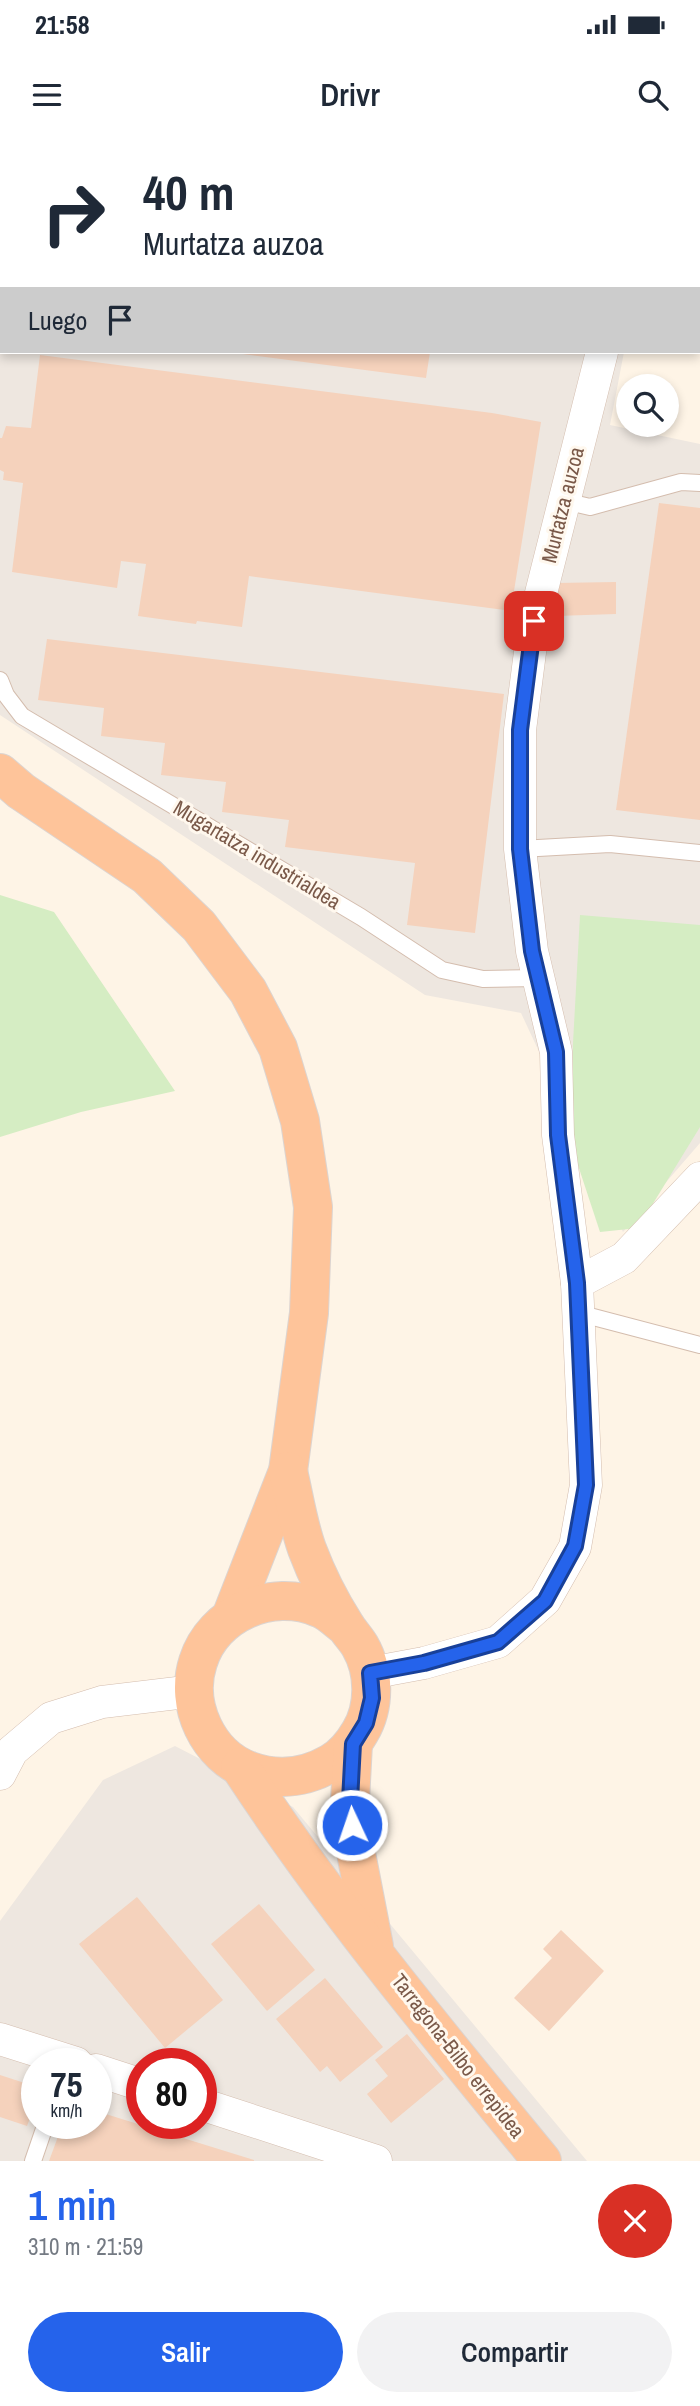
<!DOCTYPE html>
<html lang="es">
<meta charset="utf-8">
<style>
:root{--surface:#fff;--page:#f2f2f3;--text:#1f2937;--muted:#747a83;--accent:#2563eb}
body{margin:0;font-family:"Archivo Narrow",sans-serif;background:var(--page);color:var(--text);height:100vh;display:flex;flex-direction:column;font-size:26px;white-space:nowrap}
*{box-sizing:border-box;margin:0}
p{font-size:23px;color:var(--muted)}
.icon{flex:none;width:38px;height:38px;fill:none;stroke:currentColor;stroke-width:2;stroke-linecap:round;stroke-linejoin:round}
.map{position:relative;height:2021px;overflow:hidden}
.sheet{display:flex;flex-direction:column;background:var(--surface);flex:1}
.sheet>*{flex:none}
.hud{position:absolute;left:0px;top:0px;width:700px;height:214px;box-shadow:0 4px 10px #0003;background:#fff;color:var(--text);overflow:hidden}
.tools{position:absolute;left:616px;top:234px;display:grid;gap:14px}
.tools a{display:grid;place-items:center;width:63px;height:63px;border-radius:50%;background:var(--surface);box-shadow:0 4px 10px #0003;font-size:35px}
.speed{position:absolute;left:21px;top:1908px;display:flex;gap:14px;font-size:35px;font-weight:700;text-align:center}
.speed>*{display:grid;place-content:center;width:91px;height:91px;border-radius:50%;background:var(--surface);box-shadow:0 4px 10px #0003;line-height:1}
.speed small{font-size:18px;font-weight:400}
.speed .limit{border:10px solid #d22;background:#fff;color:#111}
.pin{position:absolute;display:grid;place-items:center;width:60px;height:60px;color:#fff;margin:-30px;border-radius:14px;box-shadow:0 4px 10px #0006}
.me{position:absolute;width:77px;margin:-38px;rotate:357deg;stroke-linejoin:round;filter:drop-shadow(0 0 5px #0008)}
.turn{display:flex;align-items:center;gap:24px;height:147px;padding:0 28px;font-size:32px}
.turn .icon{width:91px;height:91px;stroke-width:2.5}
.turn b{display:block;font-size:49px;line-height:60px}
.then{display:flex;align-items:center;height:66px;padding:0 28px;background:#0003;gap:14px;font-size:26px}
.round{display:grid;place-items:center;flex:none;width:74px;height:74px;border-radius:37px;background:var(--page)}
.overview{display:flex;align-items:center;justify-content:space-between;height:119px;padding:0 28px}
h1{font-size:42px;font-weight:600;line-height:52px;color:var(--accent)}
.action{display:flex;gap:14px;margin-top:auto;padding:14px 28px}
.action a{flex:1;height:80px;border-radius:42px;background:var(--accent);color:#fff;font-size:28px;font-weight:600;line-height:80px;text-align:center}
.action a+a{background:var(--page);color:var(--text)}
.status{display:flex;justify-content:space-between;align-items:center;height:49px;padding:0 35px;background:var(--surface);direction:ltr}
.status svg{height:19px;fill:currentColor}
header{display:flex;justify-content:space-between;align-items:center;height:91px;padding:0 28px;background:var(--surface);font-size:32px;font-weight:600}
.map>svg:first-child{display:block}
.industrial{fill:#eee7e0;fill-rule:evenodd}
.green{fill:#d5edc3}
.building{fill:#f5d2bc}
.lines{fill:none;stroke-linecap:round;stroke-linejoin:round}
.service-casing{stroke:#d4bdae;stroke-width:18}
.minor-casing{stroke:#d4bdae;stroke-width:33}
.trunk-casing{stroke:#dcd4d0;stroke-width:40}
.service{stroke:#fff;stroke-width:16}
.minor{stroke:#fff;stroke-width:32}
.trunk{stroke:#fec49a;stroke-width:38}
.route-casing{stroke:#184099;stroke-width:18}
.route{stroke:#2563eb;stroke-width:12}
.labels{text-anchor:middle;stroke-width:6;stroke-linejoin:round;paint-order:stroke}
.street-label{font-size:21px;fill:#7a5949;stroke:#fff8ee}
</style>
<div class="status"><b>21:58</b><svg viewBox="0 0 49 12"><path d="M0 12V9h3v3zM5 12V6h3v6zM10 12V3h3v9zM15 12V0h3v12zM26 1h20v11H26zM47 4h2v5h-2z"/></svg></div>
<header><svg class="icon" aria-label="menu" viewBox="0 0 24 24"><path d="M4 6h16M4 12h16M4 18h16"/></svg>Drivr<svg class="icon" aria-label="search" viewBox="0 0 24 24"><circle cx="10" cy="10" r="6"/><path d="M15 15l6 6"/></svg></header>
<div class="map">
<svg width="700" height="2021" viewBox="0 0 700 2021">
<rect width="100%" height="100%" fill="#fef4e6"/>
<g class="industrial">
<path d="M0,0H665L2,2V212H624L610,285L700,304V1003L623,1092L521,873L425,855L0,575Z"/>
<path d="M175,1606L293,1667L587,2021H0V1781L103,1640ZM37,1923H96V1983H37ZM142,1923H201V1983H142Z"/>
</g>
<g class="green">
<path d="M0,755L54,772L175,951L81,972L0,997Z"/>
<path d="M580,775L700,785V987L638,1088L600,1092L571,1004L573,903Z"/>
</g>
<g class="building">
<path d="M227,212H430L426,238Z"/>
<path d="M40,215L492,273L541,282L514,451L523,452L519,472L249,436L242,487L197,481L196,484L138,476L146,424L121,421L117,448L12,432L23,343L3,340L4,332L0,330V298H2L6,286L31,288Z"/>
<path d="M659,363L700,368V680L616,670Z"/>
<path d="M616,442V474L556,476L555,443Z"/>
<path d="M47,499L504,554L475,793L407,785L415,723L285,707L289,680L222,672L226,642L161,635L165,603L101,596L104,568L38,560Z"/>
<path d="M137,1757L223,1860L165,1908L79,1804Z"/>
<path d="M259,1764L315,1830L267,1871L211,1804Z"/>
<path d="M561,1790L604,1831L549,1891L514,1858L552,1818L543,1809Z"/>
<path d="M325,1838L383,1907L340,1942L327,1926L320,1932L276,1879Z"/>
<path d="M407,1894L444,1939L391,1983L367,1954L388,1936L375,1920Z"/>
<path d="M0,1935L37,1947V1960L27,1986L0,1977Z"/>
<path d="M96,1971L254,2020V2021H49L63,1983H96Z"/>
</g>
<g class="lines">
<g class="service-casing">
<g id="service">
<path d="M0,11H2"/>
<path d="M564,361L590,367L681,342L700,343"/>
<path d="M0,540L6,555L22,576L361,777L442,830L483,839L539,838"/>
<path d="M520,709L610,704L700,713"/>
<path d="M578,1173L700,1205"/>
<path d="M33,2021L46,1983"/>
</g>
</g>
<g class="minor-casing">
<g id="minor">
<path d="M639,2V0"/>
<path d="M577,1143L558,995L556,912L532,811L520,709V590L534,481L602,212"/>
<path d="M370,1533L424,1523L498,1502L545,1460L575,1407L586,1345L577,1143L624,1118L700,1038"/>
<path d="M0,1634L12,1611L51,1578L102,1562L194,1551"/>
<path d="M0,1899L76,1923"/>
<path d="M96,1930L142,1945"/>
<path d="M201,1964L376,2021"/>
</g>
</g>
<g class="trunk-casing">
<g id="trunk">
<path d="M0,633L21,651L147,736L199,786L248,851L278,908L300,981L313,1067L309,1173L288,1331L231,1477"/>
<path d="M288,1331C294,1356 298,1384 307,1409C316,1433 331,1463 345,1485C349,1492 356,1499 360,1506C375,1532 375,1567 360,1592C353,1604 343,1616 331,1623C305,1638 278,1641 250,1631C208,1616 184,1565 198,1522C213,1473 272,1448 319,1468C328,1471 337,1480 345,1486"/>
<path d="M353,1604L350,1661L355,1708L374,1806"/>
<path d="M240,1627C331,1766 437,1893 542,2021"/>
</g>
</g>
<use href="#service" class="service"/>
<use href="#minor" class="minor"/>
<use href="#trunk" class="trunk"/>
</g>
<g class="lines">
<g class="route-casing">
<path id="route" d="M352,1685L350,1661L353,1604L366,1583L372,1558L370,1533L424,1523L498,1502L545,1461L575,1406L586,1345L577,1143L558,995L556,912L532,811L520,709V590L534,481"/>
</g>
<use href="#route" class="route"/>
</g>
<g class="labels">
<g class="street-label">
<text transform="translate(563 365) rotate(-76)" y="7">Murtatza auzoa</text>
<text transform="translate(257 715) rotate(31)" y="7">Mugartatza industrialdea</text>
<text transform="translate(458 1916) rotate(52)" y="7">Tarragona-Bilbo errepidea</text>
</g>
</g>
</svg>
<div class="tools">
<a><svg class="icon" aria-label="search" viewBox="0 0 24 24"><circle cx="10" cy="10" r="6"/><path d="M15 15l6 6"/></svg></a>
</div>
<div class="speed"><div>75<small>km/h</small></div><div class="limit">80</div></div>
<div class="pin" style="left:534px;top:481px;background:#d93025"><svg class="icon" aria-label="arrive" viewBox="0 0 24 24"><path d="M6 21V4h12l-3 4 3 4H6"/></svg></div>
<svg class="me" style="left:352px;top:1685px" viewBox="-20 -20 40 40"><circle r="17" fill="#2563eb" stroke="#fff" stroke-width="3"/><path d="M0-11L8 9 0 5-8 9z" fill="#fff"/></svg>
<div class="hud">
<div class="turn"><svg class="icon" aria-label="right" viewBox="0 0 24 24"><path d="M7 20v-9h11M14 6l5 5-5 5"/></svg><div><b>40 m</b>Murtatza auzoa</div></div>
<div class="then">Luego<svg class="icon" aria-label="arrive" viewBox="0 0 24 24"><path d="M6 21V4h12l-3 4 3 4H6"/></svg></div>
</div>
</div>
<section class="sheet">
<div class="overview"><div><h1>1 min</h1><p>310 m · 21:59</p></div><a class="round" style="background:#d93025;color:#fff"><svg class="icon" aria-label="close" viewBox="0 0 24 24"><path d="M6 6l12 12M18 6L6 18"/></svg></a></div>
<div class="action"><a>Salir</a><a>Compartir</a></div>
</section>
